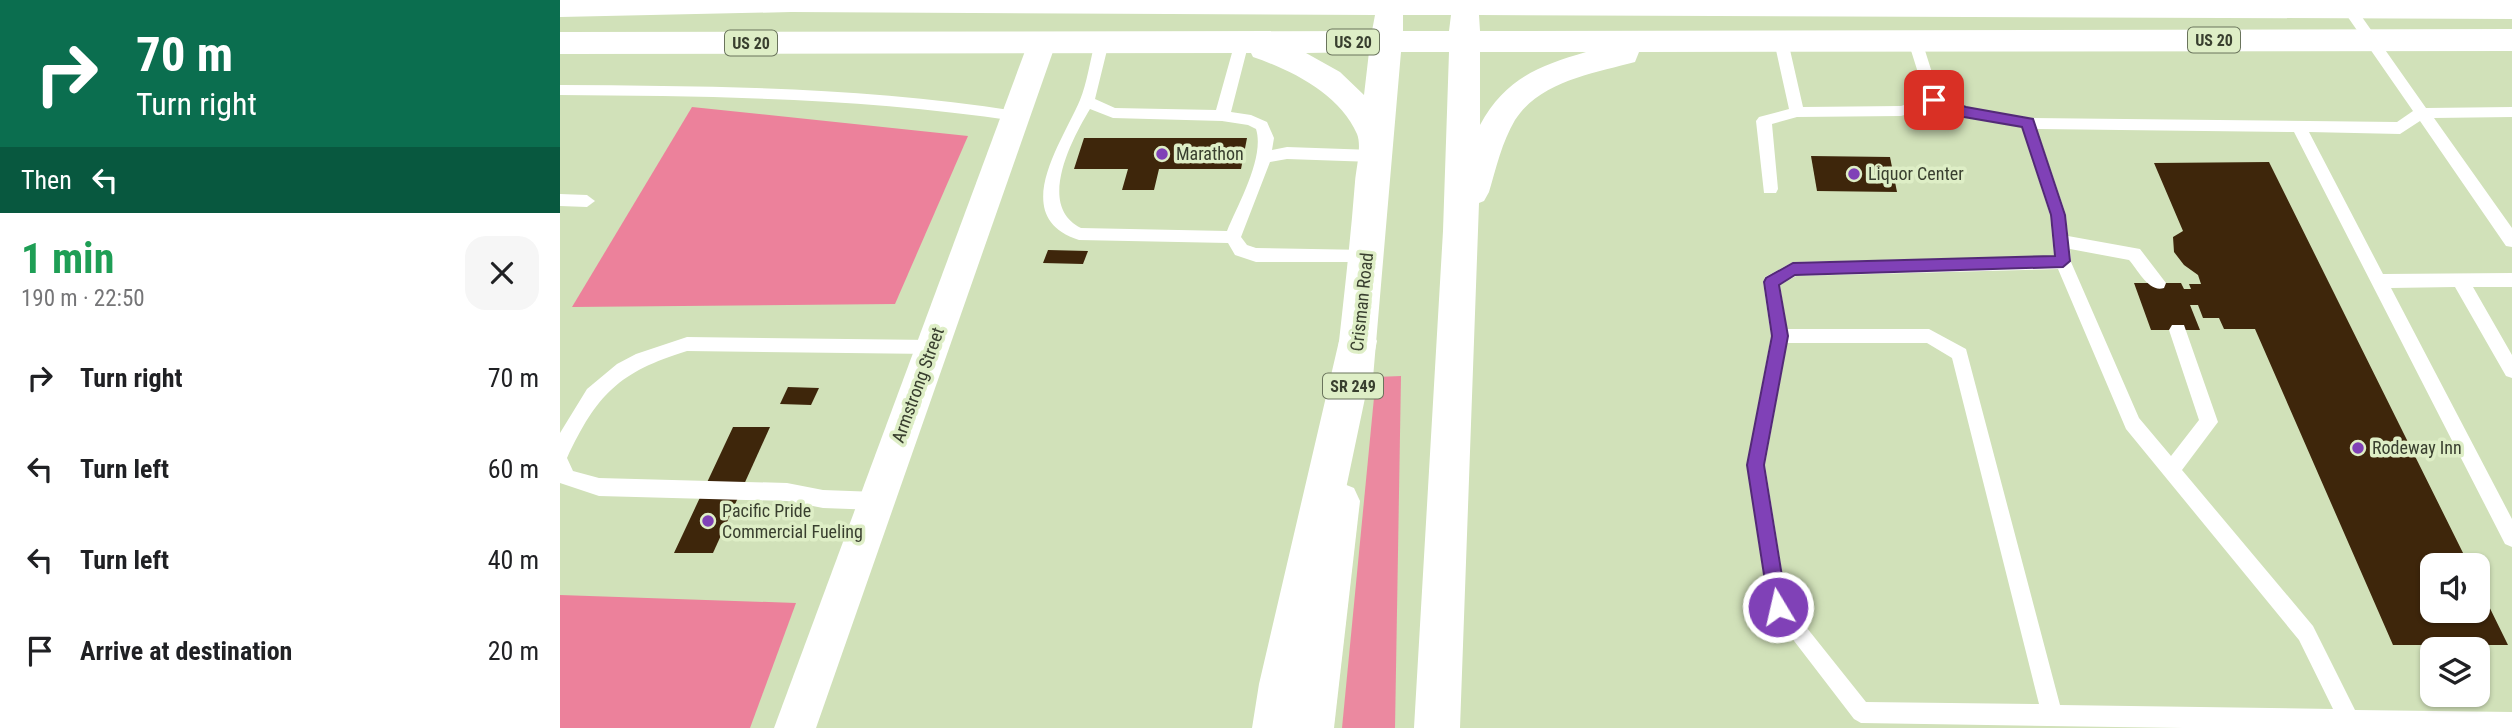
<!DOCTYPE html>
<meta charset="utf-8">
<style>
:root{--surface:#fff;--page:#f6f6f6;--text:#202124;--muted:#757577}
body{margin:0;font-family:"Roboto Condensed",sans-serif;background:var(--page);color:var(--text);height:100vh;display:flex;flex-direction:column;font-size:26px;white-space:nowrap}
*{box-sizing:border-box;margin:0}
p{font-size:23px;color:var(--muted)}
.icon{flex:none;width:38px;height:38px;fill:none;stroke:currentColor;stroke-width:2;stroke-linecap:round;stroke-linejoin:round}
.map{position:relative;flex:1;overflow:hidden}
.drawer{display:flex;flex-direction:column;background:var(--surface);width:560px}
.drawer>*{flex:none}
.guide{background:#0b6e4f;color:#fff;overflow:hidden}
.tools{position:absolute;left:1860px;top:553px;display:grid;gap:14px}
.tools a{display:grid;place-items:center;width:70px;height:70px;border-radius:14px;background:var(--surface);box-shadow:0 2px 5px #0004;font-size:35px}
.pin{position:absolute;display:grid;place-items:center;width:60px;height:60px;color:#fff;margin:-30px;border-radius:14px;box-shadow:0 4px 10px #0006}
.me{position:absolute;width:77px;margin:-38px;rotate:351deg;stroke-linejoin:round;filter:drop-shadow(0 0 5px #0008)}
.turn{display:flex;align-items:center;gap:24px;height:147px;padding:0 21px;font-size:32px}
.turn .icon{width:91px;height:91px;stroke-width:2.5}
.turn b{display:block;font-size:49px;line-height:60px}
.then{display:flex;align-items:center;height:66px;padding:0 21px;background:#0003;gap:14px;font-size:26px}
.round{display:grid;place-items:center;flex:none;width:74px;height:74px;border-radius:21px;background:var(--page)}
.overview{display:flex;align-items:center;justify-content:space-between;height:119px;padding:0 21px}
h1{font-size:42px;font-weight:700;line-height:52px;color:#1e9e55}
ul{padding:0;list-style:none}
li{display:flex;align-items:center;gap:21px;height:91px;padding:0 21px}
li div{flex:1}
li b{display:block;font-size:26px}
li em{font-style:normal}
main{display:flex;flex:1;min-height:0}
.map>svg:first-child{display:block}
.green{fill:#eb89a0}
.forest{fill:#ec819b}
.building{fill:#3e260b}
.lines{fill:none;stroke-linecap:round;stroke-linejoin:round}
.service{fill:#fff;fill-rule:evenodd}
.minor{fill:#fff;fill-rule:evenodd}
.primary{fill:#fff;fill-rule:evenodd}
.motorway{fill:#fff;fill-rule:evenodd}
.route{fill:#8041b7;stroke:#532a77;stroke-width:2}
.poi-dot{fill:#8041b7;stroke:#deeec6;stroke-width:2.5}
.labels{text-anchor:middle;stroke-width:7;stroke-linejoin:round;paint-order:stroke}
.shield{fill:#deeec6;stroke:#6a745c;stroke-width:2}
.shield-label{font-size:16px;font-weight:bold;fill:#393f2f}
.poi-label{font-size:18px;fill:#393f2f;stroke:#deeec6;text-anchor:start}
.street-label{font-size:18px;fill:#393f2f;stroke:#deeec6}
</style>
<main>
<section class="drawer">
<div class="guide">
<div class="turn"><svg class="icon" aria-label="right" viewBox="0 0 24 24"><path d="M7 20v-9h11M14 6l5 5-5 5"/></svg><div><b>70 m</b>Turn right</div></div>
<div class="then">Then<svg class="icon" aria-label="left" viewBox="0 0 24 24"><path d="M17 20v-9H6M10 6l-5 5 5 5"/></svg></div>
</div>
<div class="overview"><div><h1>1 min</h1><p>190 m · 22:50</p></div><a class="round"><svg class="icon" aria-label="close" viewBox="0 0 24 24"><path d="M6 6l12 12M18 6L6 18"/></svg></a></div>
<ul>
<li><svg class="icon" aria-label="right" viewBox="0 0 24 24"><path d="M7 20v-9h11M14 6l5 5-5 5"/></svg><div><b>Turn right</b></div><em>70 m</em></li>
<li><svg class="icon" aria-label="left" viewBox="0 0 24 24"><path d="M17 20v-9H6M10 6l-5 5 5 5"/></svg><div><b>Turn left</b></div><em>60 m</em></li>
<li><svg class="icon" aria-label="left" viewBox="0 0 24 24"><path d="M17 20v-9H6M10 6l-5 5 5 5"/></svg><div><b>Turn left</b></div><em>40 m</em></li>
<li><svg class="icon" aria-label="arrive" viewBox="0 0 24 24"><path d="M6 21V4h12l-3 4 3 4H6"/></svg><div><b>Arrive at destination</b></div><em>20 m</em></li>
</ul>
</section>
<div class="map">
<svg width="1952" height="728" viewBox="0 0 1952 728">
<rect width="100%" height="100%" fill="#d1e1b9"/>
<path class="green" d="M841,376L835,728H782L816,377Z"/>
<g class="forest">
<path d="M132,107L408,136L335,304L12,307Z"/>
<path d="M0,595L236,603L190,728H0Z"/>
</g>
<g class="building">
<path d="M524,138H687L681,169H599L594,190H562L568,169H514Z"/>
<path d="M1251,156L1330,157L1337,192L1257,191Z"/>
<path d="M1709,162L1909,565H1872V611H1918V584L1948,645H1833L1695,329H1664L1659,318H1643L1638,305H1630L1640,330H1591L1574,283H1621L1624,289H1631L1629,284H1641L1638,275L1624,265L1614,252L1613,237L1623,231L1594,163Z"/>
<path d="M488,250L528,251L523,264L483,263Z"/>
<path d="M228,387L259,388L251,405L220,404Z"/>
<path d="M173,427H210L153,553H114Z"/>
</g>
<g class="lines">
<g class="service">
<path d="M1776,0H1790L1866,108L1952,107V117L1874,118L1952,228V247L1946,246L1860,121L1840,134L1749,132L1823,274L1952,273V287H1913L1952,355V378L1946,376L1895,287L1831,288L1952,519V547L1945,544L1734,132L1477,129L1506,215L1508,236L1580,249L1606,283L1604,288C1589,293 1578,270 1569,260L1510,249L1511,262L1579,418L1611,456L1639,420L1609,330L1612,325H1624L1658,422L1622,470L1753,626L1795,710L1952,712V728H1623L1301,723L1294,719L1208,607L1187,465L1211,336L1203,282L1205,277L1233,262L1494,256L1490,215L1462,127L1404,117L1374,106L1341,116L1237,117L1212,124L1218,189L1216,193H1204L1196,121L1199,117L1229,109L1214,41L1216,38H1226L1228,41L1243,107L1341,106L1366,98L1348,41L1355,36L1362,41L1380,98L1406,107L1468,118L1837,122L1853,111ZM1498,269L1566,429L1739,640L1773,709L1500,705L1406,349L1369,329H1227L1220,285L1236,276ZM1227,343H1367L1392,358L1479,704L1306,702L1227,603L1205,465Z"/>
<path d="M542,37L549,42L535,99L555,108L656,110L675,42L677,39H687L689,42L671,112L691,115L707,122L714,138L712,150L727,147L813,150L821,156L813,162L727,159L710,162L681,237L687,245L696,248L807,250L813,252L815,257L813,262H696L675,255L668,243L519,240C447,217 503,141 520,100C527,83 530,61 535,42ZM530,109L553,118L662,121L688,125L696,129C705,157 678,204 667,231L521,228C476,206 512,139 530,109Z"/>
<path d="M0,85C153,86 305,87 456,111L463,116L456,121C305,98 153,96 0,95Z"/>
<path d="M0,194L27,195L35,201L27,207L0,206Z"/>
<path d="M127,337L372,340L378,342L381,347L378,352L372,354L127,351C59,372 37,394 7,458L13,471L39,478L227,483L263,490L317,492L324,495L326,501L324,507L317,510L263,508L227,501L39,496L0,483V433L27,389L57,364L76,354Z"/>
</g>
<path class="minor" d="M482,33L492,36L496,43L256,728H214L468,43L472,36Z"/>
<g class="primary">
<path d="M0,0H1952V19L919,15L920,31L1952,29V51L1079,52L1075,62C1035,73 980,81 955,120C942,142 936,168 929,192L924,201L919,203L900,728H854L883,231L889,52H841L813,378L808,390L794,395L780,390L775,378C782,313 790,247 795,182C796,169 802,146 797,134C780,94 731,70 693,57L691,53L0,54V32L812,31L815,15L231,12L0,17ZM843,15H891L889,31H843ZM809,52L804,95L780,72L746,53ZM920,52H1026C978,66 945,79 920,125Z"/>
<path d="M779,482L794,488L800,501L774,728H728L758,501L764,488Z"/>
</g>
<path class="motorway" d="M798,325L811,330L817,341L745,684L738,728H692L699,684L779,341L785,330Z"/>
</g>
<path class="route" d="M1374,96L1406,107L1473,119L1505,215L1510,261L1503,267L1235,275L1219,285L1228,336L1204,465L1227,607L1224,613L1218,616L1211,613L1209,607L1187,465L1212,336L1204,282L1206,278L1233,263L1495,256L1491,215L1462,127L1404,117L1370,104L1368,100Z"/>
<g class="poi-dot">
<circle cx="602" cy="154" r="7"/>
<circle cx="1294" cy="174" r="7"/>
<circle cx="1798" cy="448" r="7"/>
<circle cx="148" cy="521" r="7"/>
</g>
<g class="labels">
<g class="shield">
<rect x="1628" y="27.5" width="52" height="25" rx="5"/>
<rect x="767" y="29.5" width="52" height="25" rx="5"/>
<rect x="165" y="30.5" width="52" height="25" rx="5"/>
<rect x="763" y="373.5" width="60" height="25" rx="5"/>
</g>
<g class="shield-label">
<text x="1654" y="46">US 20</text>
<text x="793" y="48">US 20</text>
<text x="191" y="49">US 20</text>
<text x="793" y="392">SR 249</text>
</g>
<g class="poi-label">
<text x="616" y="160">Marathon</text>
<text x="1308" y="180">Liquor Center</text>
<text x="1812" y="454">Rodeway Inn</text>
<text x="162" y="517">Pacific Pride<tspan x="162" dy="21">Commercial Fueling</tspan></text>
</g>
<g class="street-label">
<text transform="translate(802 302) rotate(-84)" y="6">Crisman Road</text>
<text transform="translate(358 385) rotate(-70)" y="6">Armstrong Street</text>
</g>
</g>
</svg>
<div class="tools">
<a><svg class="icon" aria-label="sound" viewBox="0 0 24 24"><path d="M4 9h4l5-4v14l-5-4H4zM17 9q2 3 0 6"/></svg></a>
<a><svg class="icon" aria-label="layers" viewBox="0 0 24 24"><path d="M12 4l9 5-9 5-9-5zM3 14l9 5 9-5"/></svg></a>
</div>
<div class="pin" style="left:1374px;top:100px;background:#d93025"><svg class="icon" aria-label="arrive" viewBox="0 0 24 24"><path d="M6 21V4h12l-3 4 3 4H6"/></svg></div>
<svg class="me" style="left:1218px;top:607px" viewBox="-20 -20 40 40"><circle r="17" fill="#8041b7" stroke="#fff" stroke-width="3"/><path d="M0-11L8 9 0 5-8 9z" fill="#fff"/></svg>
</div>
</main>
